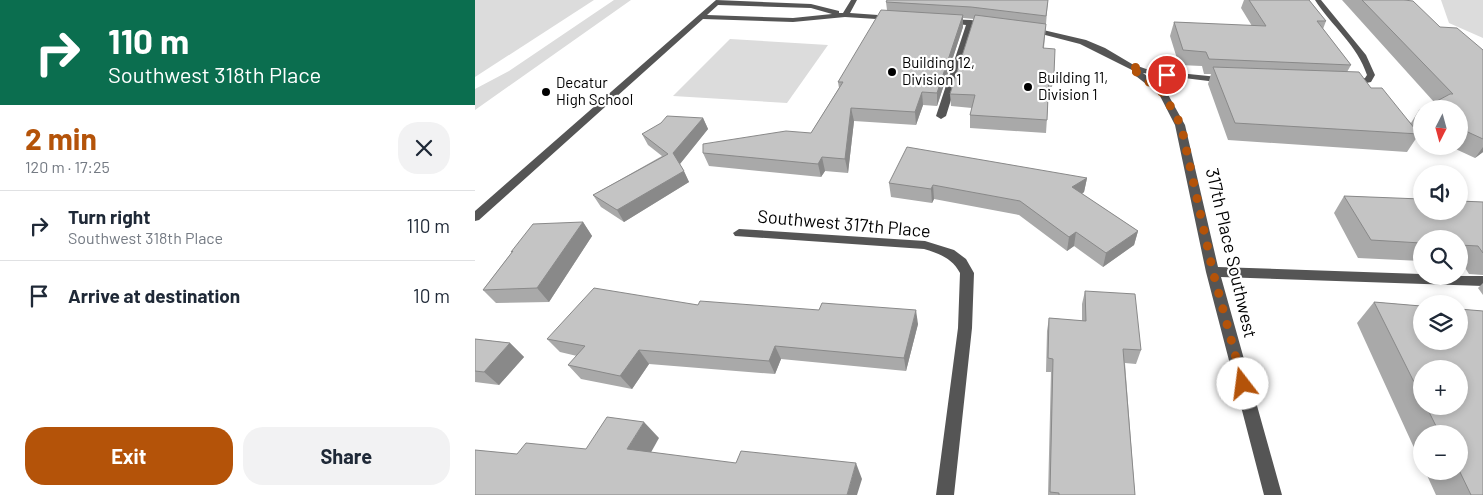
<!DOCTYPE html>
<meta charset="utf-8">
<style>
:root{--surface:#fff;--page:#f2f2f3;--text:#1f2937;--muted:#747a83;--line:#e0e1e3;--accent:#b45309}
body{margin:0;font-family:Barlow,sans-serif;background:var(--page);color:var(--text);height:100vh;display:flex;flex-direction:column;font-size:19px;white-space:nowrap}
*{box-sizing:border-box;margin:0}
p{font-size:16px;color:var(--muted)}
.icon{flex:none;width:28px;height:28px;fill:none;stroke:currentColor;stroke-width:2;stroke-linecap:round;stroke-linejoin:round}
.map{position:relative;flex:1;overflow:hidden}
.drawer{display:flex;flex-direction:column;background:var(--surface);width:475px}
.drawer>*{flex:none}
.hud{background:#0b6e4f;color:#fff;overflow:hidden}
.needle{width:32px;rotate:186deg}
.controls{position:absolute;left:938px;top:100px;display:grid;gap:10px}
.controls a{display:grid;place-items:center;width:55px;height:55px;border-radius:50%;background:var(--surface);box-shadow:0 2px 8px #0003;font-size:25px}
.pin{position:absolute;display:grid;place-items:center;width:42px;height:42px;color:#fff;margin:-21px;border:2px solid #fff;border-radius:50%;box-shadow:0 1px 5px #0007}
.me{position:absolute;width:55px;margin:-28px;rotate:345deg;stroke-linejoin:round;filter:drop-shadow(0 0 4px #0008)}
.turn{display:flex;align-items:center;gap:18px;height:105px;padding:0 25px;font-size:22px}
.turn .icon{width:65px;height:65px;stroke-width:2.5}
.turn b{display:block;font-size:35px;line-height:42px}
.round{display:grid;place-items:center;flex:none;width:52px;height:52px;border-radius:20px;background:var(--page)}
.headline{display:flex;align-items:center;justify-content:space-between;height:85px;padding:0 25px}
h1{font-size:30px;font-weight:700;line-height:38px;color:var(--accent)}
.cta{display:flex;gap:10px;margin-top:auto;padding:10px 25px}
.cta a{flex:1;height:58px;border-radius:20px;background:var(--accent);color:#fff;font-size:20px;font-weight:700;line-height:58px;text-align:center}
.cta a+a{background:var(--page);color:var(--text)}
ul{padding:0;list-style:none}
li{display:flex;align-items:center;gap:15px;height:70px;padding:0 25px;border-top:1px solid var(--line)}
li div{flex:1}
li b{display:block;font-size:19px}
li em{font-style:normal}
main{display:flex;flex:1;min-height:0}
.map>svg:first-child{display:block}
.green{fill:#dcdcdc}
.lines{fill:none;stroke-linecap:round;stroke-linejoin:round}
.minor{fill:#555;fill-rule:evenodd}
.wall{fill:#a9a9a9;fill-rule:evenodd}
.shaded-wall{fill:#898989}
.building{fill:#c4c4c4;stroke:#898989}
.route{stroke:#b45309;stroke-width:9;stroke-dasharray:0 16.2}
.poi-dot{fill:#000;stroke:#fff;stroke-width:2}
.labels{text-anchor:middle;stroke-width:4.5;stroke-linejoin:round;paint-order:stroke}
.far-poi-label{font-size:15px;fill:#000;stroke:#fff;text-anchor:start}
.street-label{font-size:18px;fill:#000;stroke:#fff}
</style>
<main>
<section class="drawer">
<div class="hud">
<div class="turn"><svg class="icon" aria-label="right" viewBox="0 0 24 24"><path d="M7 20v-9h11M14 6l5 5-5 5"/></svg><div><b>110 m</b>Southwest 318th Place</div></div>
</div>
<div class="headline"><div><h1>2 min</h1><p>120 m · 17:25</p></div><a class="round"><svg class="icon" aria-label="close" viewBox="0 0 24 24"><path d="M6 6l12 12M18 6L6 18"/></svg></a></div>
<ul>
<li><svg class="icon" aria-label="right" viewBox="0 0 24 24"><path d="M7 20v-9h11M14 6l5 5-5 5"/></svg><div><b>Turn right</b><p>Southwest 318th Place</p></div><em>110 m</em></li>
<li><svg class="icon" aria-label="arrive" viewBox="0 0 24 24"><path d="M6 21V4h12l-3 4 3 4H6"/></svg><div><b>Arrive at destination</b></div><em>10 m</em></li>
</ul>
<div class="cta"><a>Exit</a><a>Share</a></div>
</section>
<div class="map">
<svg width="1008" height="495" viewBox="0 0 1008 495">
<rect width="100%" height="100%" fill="#fff"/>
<g class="green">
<path d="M0,0H119L0,77Z"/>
<path d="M139,0H156L0,110V89L34,71Z"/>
<path d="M966,0H1008V38L974,23Z"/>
<path d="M255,39L353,45L312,103L198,96Z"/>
</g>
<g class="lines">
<g class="minor">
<path d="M241,0L336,4L364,11V13H368L376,0H382L375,13L417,16L421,18L417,20L370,17L318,22L228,19L4,220L0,221V211ZM243,5L336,8L357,14L318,18L232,15Z"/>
<path d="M840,0H846L891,55L900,75L896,82L872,87V83L890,78L892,75C883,46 856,25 840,0Z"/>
<path d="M469,19L496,20L518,24L514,26L499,25L471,116L466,119L461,116L491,25L472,23L468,21Z"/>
<path d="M551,26L611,40L630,48L657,64L674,70L753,78V82L750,83L668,73L691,91L710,125L743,267L946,274V276H1008V286L746,277L807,495H789L731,272L700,125L684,94L657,73V70L605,44L551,30Z"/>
<path d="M264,229L450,241L479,250L491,259L499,273L497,328L479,495H461L483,328L485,273C477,258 465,254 449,249L260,236L258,233Z"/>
</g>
</g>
<g class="wall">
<path d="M573,0L569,48L579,74L577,87H574L571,133L495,128V115L497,108L476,106L475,94L499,19L488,18V27L462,106L448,105L441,125L379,121L373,173L350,171L346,177L234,166L228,153L336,133L364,88L363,82L412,10L411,2Z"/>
<path d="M769,0H834L851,21L848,29L876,65L872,72L896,88L936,123L944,110L946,109V133L942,131L944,134L932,152L753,140L733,84L736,74H729L727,66L704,65L695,36L699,22L777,26L766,8Z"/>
<path d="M867,0H929L965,27L1008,50V152L1000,158L974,146H984V109L959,102Z"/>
<path d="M228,118L233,129L205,164L214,182L149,222L126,207L118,195L187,156L173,145L167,134Z"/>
<path d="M612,178L609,192L607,194L663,231L659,245L628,267L599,246L592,251L544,215L459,199L457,203L416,197L414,183Z"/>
<path d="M869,196L1008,202V275L994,274L987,263H984V239H946V261L883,258L859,213Z"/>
<path d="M108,222L117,236L74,302L21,303L8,290L37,252H36Z"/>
<path d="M1008,283V295L1003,288Z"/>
<path d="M610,291L666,350L661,364L650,363L660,495H573L576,372H571L572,331L574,318L607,321V304Z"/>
<path d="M899,302L946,306V341H984V309L1008,311V495H961L950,471H984V434H946V463L882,323ZM946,369H984V406H946Z"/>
<path d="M223,305L443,324L431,371L306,359L300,374L174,364L157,389L106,379L93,365L102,356L85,352L72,339Z"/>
<path d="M0,339L35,343L49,357L24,385L0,382Z"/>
</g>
<g class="shaded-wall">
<path d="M488,15V27L462,106V93Z"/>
<path d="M447,92L448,105L441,125L440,112Z"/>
<path d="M376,108L379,121L373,173L370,159Z"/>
<path d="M228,118L233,129L204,165L198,153Z"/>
<path d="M1008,147V152L1000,158Z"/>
<path d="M347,157L350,171L346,177L343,164Z"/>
<path d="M209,171L214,182L149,222L142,210Z"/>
<path d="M612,178L609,192L595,201L597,187Z"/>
<path d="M458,185L459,199L457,203L456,189Z"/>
<path d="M108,222L117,236L74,302L62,288Z"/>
<path d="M663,231L659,245L628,267L631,253Z"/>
<path d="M601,232L599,246L592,251L594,237Z"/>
<path d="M441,310L443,324L431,371L429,358Z"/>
<path d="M35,343L49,357L24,385L9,372Z"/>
<path d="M300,346L306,359L300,374L294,361Z"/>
<path d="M164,350L174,364L157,389L145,376Z"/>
<path d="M169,422L184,438L169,465L152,449Z"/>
<path d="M381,463L387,479L382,495H372Z"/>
</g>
<g class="building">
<path d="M412,0H573L571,16L496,7L411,2Z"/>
<path d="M774,0H834L851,21H842L876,65L734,59L731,52L708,50L699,22L791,26Z"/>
<path d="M887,0H929L938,1L965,27L982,28L1008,50V139L984,128V109H947L975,94H978Z"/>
<path d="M406,10L488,15L462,93L447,92L440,112L376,108L370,159L347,157L343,164L228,153V144L311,131L336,133L368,82H363Z"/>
<path d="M500,15L571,24L568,48L580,49L579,74H574L572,120L495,115L500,95L475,94Z"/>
<path d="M738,67L884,72L896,88H907L944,134L760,123Z"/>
<path d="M192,116L228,118L198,153L209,171L142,210L118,195L193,154L167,134L186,123Z"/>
<path d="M432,147L612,178L597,187L663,231L631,253L601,232L594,237L545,201L458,185L456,189L414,183Z"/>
<path d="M869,196L946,199V211H984V201L1008,202V253L1003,246L984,245V239H946V243L896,240Z"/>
<path d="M108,222L62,288L8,290L38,251L36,252L58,224Z"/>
<path d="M119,288L223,305L225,301L344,310L347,303L441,310L429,358L300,346L294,361L164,350L145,376L93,365L110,346L72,339Z"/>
<path d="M610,291L660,294L666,350L648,349L660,495H584V493L575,492L578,359L573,358L574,318L611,321Z"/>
<path d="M899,302L946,306V341H984V309L1008,311V495H996L984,470V434H965L951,406H984V369H946V396Z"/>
<path d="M0,339L35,343L9,372L0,371Z"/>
<path d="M132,417L169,422L152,449L261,463L266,451L381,463L372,495H0V450L42,454L51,443L111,449Z"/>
</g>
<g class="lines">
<path class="route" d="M692,75L654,66L688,93L706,125L738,272L768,384"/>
</g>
<g class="poi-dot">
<circle cx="417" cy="72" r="5"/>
<circle cx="553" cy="87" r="5"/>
<circle cx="71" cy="92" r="5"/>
</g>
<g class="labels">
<g class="far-poi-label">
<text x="427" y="68">Building 12,<tspan x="427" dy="17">Division 1</tspan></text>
<text x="563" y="83">Building 11,<tspan x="563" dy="17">Division 1</tspan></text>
<text x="81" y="88">Decatur<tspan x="81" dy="17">High School</tspan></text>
</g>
<g class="street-label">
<text transform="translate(369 224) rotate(5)" y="6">Southwest 317th Place</text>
<text transform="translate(756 253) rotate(77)" y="6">317th Place Southwest</text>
</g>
</g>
</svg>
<div class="controls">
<a><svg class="needle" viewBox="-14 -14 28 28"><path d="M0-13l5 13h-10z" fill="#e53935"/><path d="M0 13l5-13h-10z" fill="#747a83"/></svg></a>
<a><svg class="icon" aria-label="sound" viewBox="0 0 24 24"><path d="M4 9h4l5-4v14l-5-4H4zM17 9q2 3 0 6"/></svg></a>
<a><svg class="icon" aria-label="search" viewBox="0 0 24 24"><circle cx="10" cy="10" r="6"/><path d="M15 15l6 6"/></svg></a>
<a><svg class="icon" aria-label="layers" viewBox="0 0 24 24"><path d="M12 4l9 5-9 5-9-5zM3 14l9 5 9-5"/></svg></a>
<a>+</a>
<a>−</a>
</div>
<div class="pin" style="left:692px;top:75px;background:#d93025"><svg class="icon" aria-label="arrive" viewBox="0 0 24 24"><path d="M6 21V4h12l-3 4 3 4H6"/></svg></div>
<svg class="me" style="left:768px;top:384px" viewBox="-20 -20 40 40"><circle r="19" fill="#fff"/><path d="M0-13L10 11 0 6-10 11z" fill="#b45309"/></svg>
</div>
</main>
